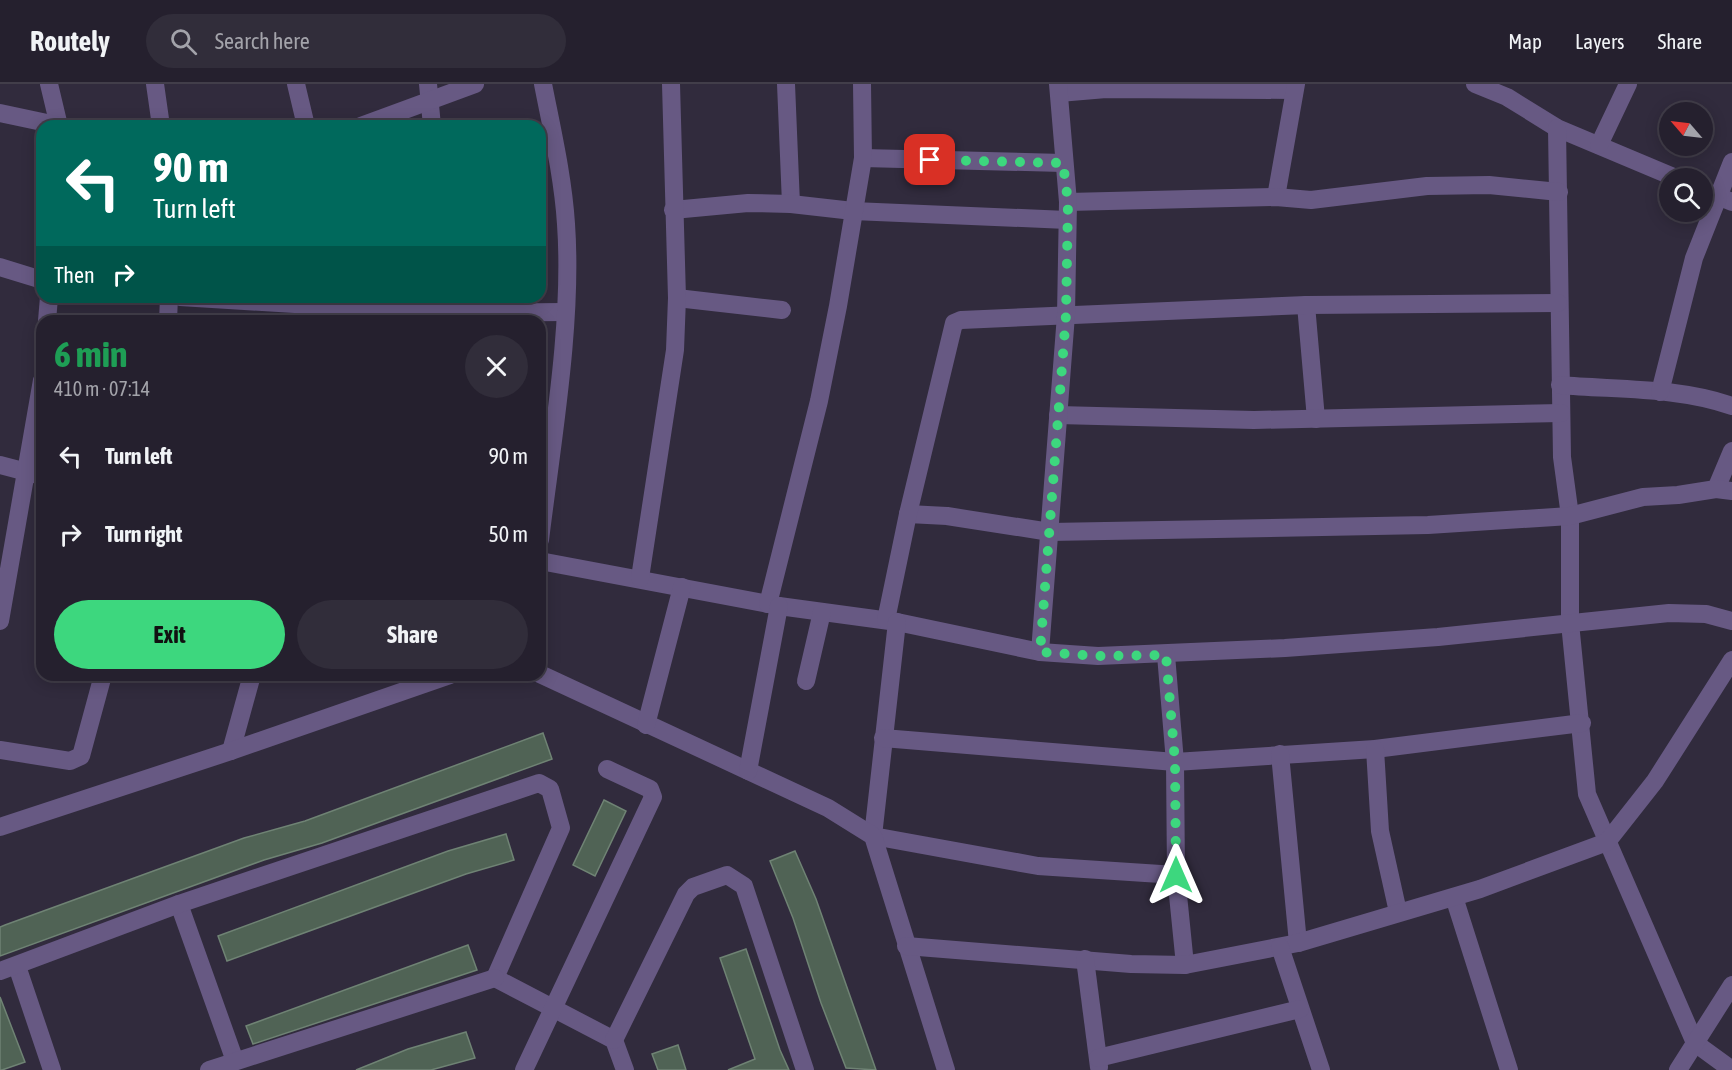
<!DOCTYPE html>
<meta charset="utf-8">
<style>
:root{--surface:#25202e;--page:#312d3a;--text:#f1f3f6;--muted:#a3a3aa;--line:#423e4a;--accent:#3dd77e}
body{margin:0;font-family:"Asap Condensed",sans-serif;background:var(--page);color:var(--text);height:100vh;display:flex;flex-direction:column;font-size:22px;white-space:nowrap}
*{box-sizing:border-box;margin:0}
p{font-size:20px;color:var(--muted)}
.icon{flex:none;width:33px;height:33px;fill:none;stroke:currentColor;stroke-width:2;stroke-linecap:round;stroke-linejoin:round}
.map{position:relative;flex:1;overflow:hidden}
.drawer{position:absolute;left:36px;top:231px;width:510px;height:366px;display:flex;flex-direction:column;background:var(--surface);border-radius:18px;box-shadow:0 3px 15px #0003,0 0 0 2px var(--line)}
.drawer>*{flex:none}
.top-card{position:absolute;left:36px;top:36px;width:510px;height:183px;border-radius:18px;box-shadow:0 3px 15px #0003,0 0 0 2px var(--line);background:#00695c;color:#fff;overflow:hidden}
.needle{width:39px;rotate:298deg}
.fabs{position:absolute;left:1659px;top:18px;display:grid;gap:12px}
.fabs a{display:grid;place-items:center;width:54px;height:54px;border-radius:50%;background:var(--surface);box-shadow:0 3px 15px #0003,0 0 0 2px var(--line);font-size:30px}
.pin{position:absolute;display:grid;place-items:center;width:51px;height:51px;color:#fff;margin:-26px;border-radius:12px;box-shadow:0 3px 9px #0006}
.me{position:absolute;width:66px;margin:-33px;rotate:0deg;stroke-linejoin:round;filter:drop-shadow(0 0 4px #0008)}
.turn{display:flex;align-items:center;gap:21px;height:126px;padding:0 18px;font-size:27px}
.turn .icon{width:78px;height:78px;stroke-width:2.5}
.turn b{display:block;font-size:42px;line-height:51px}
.then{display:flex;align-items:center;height:57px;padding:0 18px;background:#0003;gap:12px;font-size:22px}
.round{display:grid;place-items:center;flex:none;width:63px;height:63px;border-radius:32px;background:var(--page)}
.headline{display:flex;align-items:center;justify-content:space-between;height:102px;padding:0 18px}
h1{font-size:36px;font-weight:700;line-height:45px;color:#1e9e55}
.button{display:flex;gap:12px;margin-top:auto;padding:12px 18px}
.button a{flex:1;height:69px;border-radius:36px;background:var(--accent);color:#111;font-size:24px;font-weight:700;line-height:69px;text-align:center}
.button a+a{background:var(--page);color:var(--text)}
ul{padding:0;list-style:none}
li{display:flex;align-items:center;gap:18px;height:78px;padding:0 18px}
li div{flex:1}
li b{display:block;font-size:22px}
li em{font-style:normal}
header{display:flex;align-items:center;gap:36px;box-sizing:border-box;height:84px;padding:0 30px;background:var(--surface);border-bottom:2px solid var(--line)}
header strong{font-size:28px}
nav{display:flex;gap:33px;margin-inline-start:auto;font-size:21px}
.search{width:420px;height:54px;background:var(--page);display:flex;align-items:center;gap:15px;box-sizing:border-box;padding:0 21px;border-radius:33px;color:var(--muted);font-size:22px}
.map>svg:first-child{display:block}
.building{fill:#506355;stroke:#6f8374;stroke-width:1.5}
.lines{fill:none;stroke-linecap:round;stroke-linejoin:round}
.minor{stroke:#675983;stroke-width:18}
.route{stroke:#3dd77e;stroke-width:10;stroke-dasharray:0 18}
</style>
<header>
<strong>Routely</strong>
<div class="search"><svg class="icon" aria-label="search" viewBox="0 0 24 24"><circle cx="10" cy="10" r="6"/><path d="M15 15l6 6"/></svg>Search here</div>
<nav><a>Map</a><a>Layers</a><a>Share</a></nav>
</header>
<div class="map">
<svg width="1732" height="986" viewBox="0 0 1732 986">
<rect width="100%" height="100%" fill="#312b3d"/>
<g class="building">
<path d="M543,649L552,675L322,759L264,776L0,872V843L5,841L244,754L305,737Z"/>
<path d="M604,716L626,727L595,792L573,781Z"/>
<path d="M506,750L514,776L466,790L227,877L218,852L448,767Z"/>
<path d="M795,767L816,815L876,986L846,984L821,919L793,834L770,777Z"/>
<path d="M468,861L477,886L253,960L246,942Z"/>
<path d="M746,865L780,966L789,986H728L755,975L720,874Z"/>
<path d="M0,913L25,978L2,986H0Z"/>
<path d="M466,948L475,974L431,986H356L408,965Z"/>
<path d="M678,961L686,986H658L652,970Z"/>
</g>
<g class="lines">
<g class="minor">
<path d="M49,0L59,42"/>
<path d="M155,0L161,42"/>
<path d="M296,0L306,42"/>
<path d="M428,0L432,42"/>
<path d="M786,0L791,120"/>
<path d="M1475,0L1507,13L1557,44L1676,94"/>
<path d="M1059,9L1106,5L1294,6"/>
<path d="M0,29L61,42"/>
<path d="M361,42L475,0"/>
<path d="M1557,44L1562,373L1570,432V539L1587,710L1695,959L1732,986"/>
<path d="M1599,61L1628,0"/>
<path d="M863,74L1063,79"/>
<path d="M1702,106L1732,118"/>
<path d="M1276,113L1296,0"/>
<path d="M1068,118L1276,113L1311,116L1427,102L1489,101L1559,108"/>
<path d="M673,126L748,119L791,120L853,127L1067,136"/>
<path d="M0,183L42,196"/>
<path d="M180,213L440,229L565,228"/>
<path d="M677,214L782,226"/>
<path d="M1306,221L1316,335"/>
<path d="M47,237L49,213"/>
<path d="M168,237L169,213"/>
<path d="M314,237V213"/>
<path d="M1560,301C1617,306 1678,303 1732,322"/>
<path d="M1660,308L1694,174L1732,78"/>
<path d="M1058,331L1254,336L1561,329"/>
<path d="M0,381L42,392"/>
<path d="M1716,405L1732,367"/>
<path d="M908,430L947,432L1050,448L1428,441L1570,432L1643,413L1678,411L1716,405L1732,407"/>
<path d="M540,456C552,357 573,239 566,140C563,93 552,46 543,0"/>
<path d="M540,477L779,522L897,538L1040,568L1098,572L1285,564L1438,553L1669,529L1706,530L1732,537"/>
<path d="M640,494L675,266L677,214L671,0"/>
<path d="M768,520L819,317L838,222L863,74L862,0"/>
<path d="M886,536L908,430L954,239L961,236L1306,221L1558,219"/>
<path d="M0,537L42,296"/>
<path d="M897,538L873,752L1038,782L1176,791"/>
<path d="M1040,568L1066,231L1068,118L1058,0"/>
<path d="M1166,571L1175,678L1176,791L1185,881"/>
<path d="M540,590L828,724L873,752L946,986"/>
<path d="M806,597L822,528"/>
<path d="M646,641L682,503"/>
<path d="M883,654L1175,678L1375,665L1582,639"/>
<path d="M1375,665L1380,747L1398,828"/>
<path d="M0,666L70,677L81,672L103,591"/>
<path d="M231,667L252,591"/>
<path d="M1280,670L1298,859"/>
<path d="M748,687L779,522"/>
<path d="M0,743L231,667L450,591"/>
<path d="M1454,813L1509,986"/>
<path d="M179,820L235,977"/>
<path d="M906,862L1131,880L1185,881L1298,859L1480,805L1607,758L1655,697L1732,576"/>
<path d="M1280,863L1321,986"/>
<path d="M1085,875L1099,983"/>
<path d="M17,882L52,986"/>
<path d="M0,887L179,820L539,699L550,705L561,744L495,894L614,956L625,986"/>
<path d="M614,956L686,810L693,803L727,791L744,802L805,986"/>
<path d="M1098,974L1300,925"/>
<path d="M209,986L495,894"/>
<path d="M524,986L653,713L650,705L607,685"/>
<path d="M1678,986L1732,901"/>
</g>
</g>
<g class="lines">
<path class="route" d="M930,76L1063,79L1068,118L1066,231L1040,568L1098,572L1166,571L1175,678L1176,791"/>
</g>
</svg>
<div class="fabs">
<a><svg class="needle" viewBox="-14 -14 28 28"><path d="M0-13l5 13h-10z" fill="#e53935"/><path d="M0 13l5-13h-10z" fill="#a3a3aa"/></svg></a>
<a><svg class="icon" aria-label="search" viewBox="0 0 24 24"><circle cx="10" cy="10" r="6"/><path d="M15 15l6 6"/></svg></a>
</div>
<div class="pin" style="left:930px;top:76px;background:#d93025"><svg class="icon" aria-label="arrive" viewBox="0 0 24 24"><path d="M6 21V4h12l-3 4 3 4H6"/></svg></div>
<svg class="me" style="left:1176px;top:791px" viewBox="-20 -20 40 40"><path d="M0-17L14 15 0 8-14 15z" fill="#3dd77e" stroke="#fff" stroke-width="4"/></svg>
<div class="top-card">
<div class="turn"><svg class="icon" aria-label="left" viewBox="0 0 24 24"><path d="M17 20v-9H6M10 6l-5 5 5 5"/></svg><div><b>90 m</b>Turn left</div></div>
<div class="then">Then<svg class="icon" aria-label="right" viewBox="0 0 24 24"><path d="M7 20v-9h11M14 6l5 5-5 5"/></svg></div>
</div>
<section class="drawer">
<div class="headline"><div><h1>6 min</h1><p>410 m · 07:14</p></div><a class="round"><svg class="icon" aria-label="close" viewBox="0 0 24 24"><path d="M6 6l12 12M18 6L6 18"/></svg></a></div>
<ul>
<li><svg class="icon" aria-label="left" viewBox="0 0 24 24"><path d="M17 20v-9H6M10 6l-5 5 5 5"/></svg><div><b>Turn left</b></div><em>90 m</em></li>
<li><svg class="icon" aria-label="right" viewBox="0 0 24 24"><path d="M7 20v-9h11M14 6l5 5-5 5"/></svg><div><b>Turn right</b></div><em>50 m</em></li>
</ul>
<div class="button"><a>Exit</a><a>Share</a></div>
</section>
</div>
